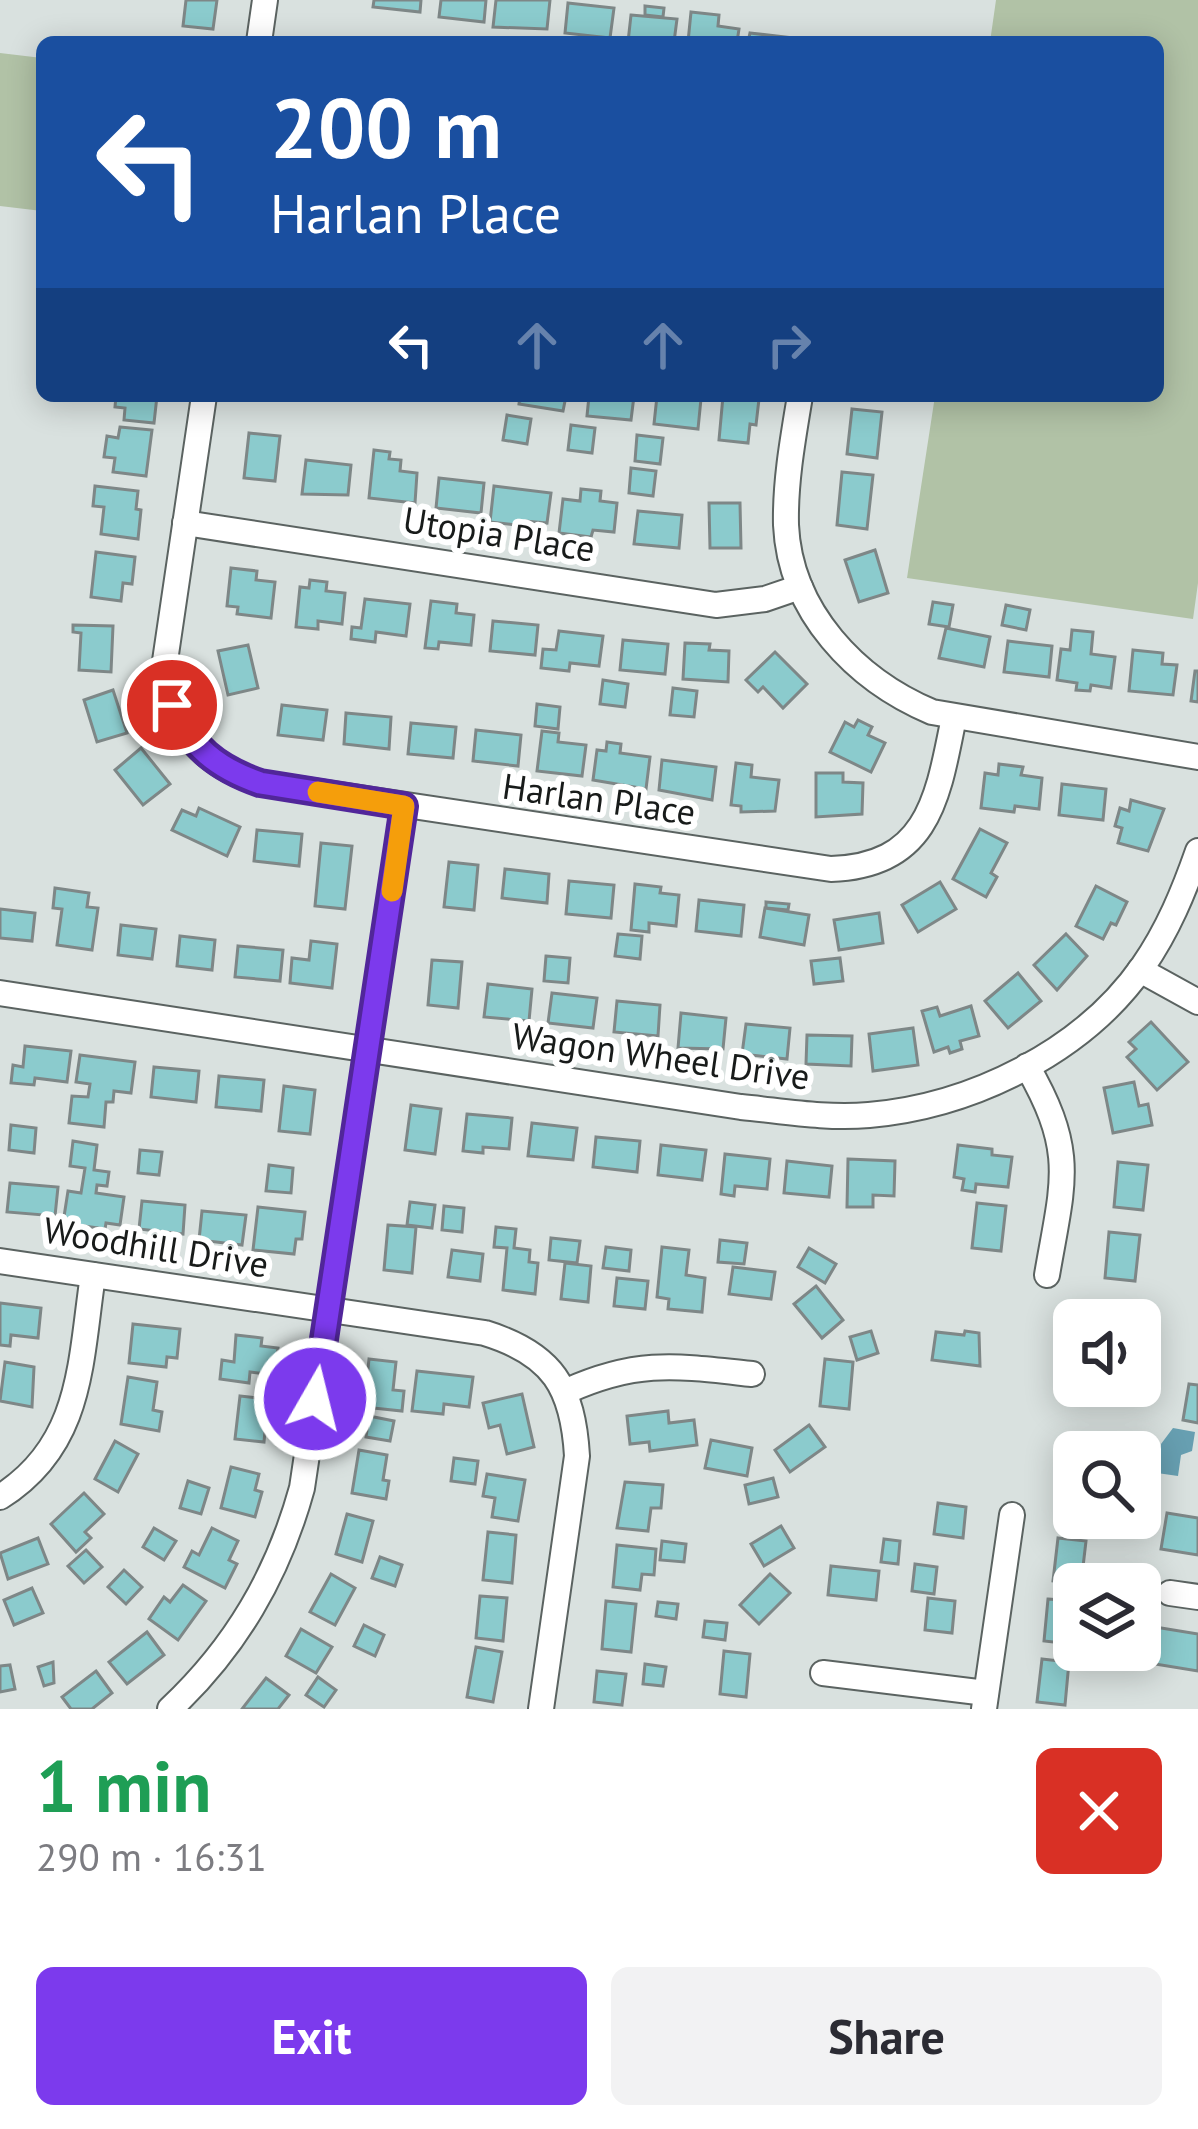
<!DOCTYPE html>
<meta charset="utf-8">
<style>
:root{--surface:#fff;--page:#f2f2f3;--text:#2b2b33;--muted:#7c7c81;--accent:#7c3aed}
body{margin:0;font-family:"PT Sans",sans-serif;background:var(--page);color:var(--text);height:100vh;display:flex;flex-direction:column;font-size:45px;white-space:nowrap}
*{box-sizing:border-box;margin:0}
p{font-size:39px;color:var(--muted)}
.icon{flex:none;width:66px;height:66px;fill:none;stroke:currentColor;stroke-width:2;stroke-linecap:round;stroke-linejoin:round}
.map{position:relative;height:1709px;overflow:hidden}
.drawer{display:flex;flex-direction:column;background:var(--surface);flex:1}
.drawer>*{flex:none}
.guide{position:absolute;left:36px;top:36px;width:1128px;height:366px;border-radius:18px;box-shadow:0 6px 30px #0003;background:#1a4fa0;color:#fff;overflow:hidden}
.fabs{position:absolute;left:1053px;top:1299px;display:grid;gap:24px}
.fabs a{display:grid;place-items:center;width:108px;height:108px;border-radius:18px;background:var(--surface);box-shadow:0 6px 30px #0003;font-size:60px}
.pin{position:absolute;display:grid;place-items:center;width:102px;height:102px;color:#fff;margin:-51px;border:6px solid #fff;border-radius:50%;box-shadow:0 3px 12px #0007}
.me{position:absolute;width:132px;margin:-66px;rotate:8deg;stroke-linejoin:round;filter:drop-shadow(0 0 9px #0008)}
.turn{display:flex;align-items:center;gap:42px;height:252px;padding:0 36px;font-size:54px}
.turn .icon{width:156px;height:156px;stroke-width:2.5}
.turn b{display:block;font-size:84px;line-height:102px}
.lanes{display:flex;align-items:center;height:114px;padding:0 36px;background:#0003;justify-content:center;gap:60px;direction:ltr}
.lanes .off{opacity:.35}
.round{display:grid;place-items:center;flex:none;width:126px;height:126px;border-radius:18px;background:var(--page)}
.summary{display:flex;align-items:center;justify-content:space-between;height:204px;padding:0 36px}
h1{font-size:72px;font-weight:700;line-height:90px;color:#1e9e55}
.button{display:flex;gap:24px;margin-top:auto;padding:24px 36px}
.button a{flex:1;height:138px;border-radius:18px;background:var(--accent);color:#fff;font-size:48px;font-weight:700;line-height:138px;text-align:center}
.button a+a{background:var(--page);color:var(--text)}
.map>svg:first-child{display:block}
.green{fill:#b1c2a6}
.water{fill:#679fb1}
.building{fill:#8bcbcd;stroke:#7e8787;stroke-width:3}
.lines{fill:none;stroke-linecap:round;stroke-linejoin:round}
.street-casing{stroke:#5b6361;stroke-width:28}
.street{stroke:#fff;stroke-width:24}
.route-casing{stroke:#51269a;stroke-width:30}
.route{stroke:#7c3aed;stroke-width:21}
.slow{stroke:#f59e0b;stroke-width:21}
.labels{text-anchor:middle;stroke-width:12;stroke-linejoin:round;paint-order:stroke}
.street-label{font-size:36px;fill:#181b1a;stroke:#fff}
</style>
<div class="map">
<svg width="1198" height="1709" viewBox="0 0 1198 1709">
<rect width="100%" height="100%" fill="#d9e1df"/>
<g class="green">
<path d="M996,0H1198V583L1193,619L907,578L935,396H1158V42H990Z"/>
<path d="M0,53L42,58V211L0,206Z"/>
</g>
<path class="water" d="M1173,1428L1195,1432L1192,1451L1181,1455L1178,1476L1157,1473L1161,1444Z"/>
<g class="building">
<path d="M186,0H217L213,29L183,26Z"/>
<path d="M374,0H421L420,12L373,7Z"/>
<path d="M441,0H486L484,22L439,17Z"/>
<path d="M496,0H550L547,29L493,27Z"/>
<path d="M568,3L614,8L610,38L565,33Z"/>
<path d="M645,6L664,8L663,17L645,15Z"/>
<path d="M691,12L719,15L718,26L739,29L737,42H688Z"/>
<path d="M631,15L677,19L674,42H628Z"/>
<path d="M750,33L802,39L801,42H748Z"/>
<path d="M116,396H157L154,423L124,420L125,408L115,407Z"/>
<path d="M520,396H566L563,411L519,404Z"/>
<path d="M589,396H634L631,420L587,416Z"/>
<path d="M657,396L701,399L698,429L654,424Z"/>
<path d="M723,396L759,399L756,425L750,424L748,443L719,440Z"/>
<path d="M852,409L882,412L877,458L847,454Z"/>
<path d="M507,415L531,419L527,444L503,440Z"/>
<path d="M571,425L595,428L592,453L568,450Z"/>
<path d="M120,427L152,430L146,476L113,472L115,458L104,457L107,436L118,438Z"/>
<path d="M249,433L280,436L275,481L244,478Z"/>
<path d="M637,435L663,438L660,464L635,461Z"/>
<path d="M374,450L390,452L389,459L401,460L400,471L417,473L415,503L369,498Z"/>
<path d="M306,460L351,465L348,495L302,494Z"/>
<path d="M631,468L656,471L653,496L629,493Z"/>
<path d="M842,472L873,475L867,529L837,525Z"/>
<path d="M439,478L484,483L481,513L436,508Z"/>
<path d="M95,486L138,491L136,509L141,510L138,539L101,534L104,507L93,506Z"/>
<path d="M494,486L551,493L547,523L526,521L525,526L490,522Z"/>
<path d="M581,489L601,491L600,501L617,503L614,532L593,530L591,537L559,533L563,499L580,501Z"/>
<path d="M709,503H740L741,548H710Z"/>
<path d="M638,511L682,515L679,548L634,544Z"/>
<path d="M875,550L888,593L859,602L845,560Z"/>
<path d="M96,552L135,557L132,584L123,583L121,601L91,597Z"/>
<path d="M231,568L257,571L256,580L275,582L271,618L237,614L238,607L227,606Z"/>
<path d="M310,580L327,582L326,591L345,593L342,624L318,621V629L296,627L300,587L309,588Z"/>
<path d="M365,599L410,604L406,636L376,632L375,642L351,639L352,627L361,628Z"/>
<path d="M431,601L457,604L456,613L474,615L471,645L439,642L438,649L425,648Z"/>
<path d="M933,602L953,605L949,627L929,624Z"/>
<path d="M1006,605L1030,610L1026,630L1002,625Z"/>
<path d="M493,621L538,625L535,655L490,651Z"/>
<path d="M73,625L113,626L111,672L79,670L81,633L73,632Z"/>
<path d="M946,628L990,637L984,667L939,658Z"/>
<path d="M1072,630L1093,632L1091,654L1115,657L1111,688L1091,685L1090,691L1076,690L1077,683L1057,680L1061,649L1070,650Z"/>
<path d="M559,631L603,636L599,666L570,663L569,671L541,668L543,649L556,650Z"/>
<path d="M623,640L668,644L665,674L620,670Z"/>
<path d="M1008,641L1052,646L1049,677L1004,672Z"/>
<path d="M685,643L710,644L709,650L729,651L728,682L683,679Z"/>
<path d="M248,645L258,688L228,695L218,651Z"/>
<path d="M1133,650L1163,653L1162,664L1177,665L1173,695L1129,691Z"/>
<path d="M775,652L807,684L783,708L763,687L758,692L746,680Z"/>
<path d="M1195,671H1198V702L1191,701Z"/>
<path d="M603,680L628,684L625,707L600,704Z"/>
<path d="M673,688L697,691L694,717L670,715Z"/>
<path d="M113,690L127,733L97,742L84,700Z"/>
<path d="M537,704L560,707L558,729L535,726Z"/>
<path d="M282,705L327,710L323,740L278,735Z"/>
<path d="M346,713L391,717L389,749L344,744Z"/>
<path d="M858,720L872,727L868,735L885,743L871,772L830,752L845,722L854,727Z"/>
<path d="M411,723L456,727L453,758L408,754Z"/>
<path d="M476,730L521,735L518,766L473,761Z"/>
<path d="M542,731L559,733L558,742L586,745L582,776L537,771Z"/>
<path d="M607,742L621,744L620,753L650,757L646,789L593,780L597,750L606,751Z"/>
<path d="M141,748L170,784L143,805L115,770Z"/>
<path d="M662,760L716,767L712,800L659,790Z"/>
<path d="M736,763L752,765L751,777L779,780L775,811L741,812V806L731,805Z"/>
<path d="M999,764L1023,767L1021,775L1042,778L1039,809L1015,806L1014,812L981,808L985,773L998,775Z"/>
<path d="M816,773H843V782L863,783L862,814L816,817Z"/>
<path d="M1062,784L1106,789L1103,820L1059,815Z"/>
<path d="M1131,800L1164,809L1148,851L1118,843L1122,828L1115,826L1120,808L1129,811Z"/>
<path d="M199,808L240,827L227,856L172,830L182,810L196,816Z"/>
<path d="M980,829L1007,843L991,873L997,877L986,897L953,879Z"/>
<path d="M257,830L302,834L299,866L254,861Z"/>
<path d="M321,843L352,846L345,909L315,906Z"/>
<path d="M449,862L478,865L474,910L444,907Z"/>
<path d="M505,869L549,874L547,903L502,898Z"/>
<path d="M569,881L614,885L611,918L566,914Z"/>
<path d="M940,882L956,909L918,932L902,905Z"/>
<path d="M635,884L661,887L660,893L679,895L676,926L649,923V932L631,930Z"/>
<path d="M1096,886L1127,902L1116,925L1111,923L1103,939L1076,926Z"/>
<path d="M55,888L89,893L87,907L98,908L92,950L57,945L62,909L53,908Z"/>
<path d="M699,900L744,905L741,936L696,931Z"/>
<path d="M766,902L789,904L788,910L766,908Z"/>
<path d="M765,908L809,915L804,945L760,937Z"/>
<path d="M0,909L35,913L32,941L0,938Z"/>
<path d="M879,913L883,943L839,950L834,920Z"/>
<path d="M121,925L156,929L152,959L118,955Z"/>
<path d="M618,934L642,936L640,959L615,956Z"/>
<path d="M1066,934L1087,956L1057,990L1034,965Z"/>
<path d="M180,936L215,940L212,970L177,966Z"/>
<path d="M311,941L337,944L332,988L290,983L292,958L309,960Z"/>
<path d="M238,946L283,950L280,981L235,977Z"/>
<path d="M546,956L570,958L568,983L544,981Z"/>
<path d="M840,958L843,981L814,984L811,961Z"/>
<path d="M432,960L462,962L458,1008L428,1005Z"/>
<path d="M1018,973L1041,1001L1008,1028L985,1001Z"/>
<path d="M488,984L532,989L529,1021L484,1017Z"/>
<path d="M552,993L597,998L593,1028L548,1023Z"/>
<path d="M617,1001L660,1005L658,1036L614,1032Z"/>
<path d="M971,1006L979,1036L960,1041L962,1049L950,1053L948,1047L934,1052L922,1011L937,1007L940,1016Z"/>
<path d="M681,1013L726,1018L723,1049L678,1048Z"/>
<path d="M1151,1022L1188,1062L1157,1090L1127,1057L1136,1049L1129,1042Z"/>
<path d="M746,1024L790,1028L787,1059L742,1054Z"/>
<path d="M913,1028L918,1065L873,1071L869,1034Z"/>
<path d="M807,1035L852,1036L851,1066L806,1064Z"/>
<path d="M25,1046L71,1051L67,1082L35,1078L34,1085L11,1083L13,1065L23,1067Z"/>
<path d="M80,1055L135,1062L131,1093L114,1091L113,1102H106L104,1127L69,1123L72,1096L88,1097L90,1084L76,1082Z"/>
<path d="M154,1067L199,1071L196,1102L151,1097Z"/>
<path d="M219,1076L264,1080L261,1111L216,1107Z"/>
<path d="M1134,1082L1139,1106L1148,1104L1152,1125L1113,1133L1104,1088Z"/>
<path d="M284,1086L315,1090L310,1134L279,1131Z"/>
<path d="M411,1105L441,1109L435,1154L405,1150Z"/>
<path d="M467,1114L512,1118L509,1149L483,1147V1153L463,1151Z"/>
<path d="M532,1123L577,1128L573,1160L528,1156Z"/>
<path d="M11,1125L36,1128L34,1153L9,1150Z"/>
<path d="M596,1137L640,1141L637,1172L593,1167Z"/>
<path d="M73,1141L97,1145L94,1170L109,1172L107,1186L97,1185L96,1193L124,1197L120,1225L106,1223L105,1229L63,1223L68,1191L81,1193L85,1168L70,1166Z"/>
<path d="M661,1145L706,1150L702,1180L658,1175Z"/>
<path d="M958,1145L992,1149V1155L1012,1157L1008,1187L976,1184L975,1192L962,1190L964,1179L954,1177Z"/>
<path d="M140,1150L162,1152L159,1175L138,1173Z"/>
<path d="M725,1154L770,1159L767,1189L735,1186L734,1196L721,1194Z"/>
<path d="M848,1159L895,1161L894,1196L873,1195V1207H847Z"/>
<path d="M787,1161L832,1166L829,1197L784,1193Z"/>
<path d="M1118,1162L1148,1165L1143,1210L1114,1207Z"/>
<path d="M269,1165L293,1168L291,1193L266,1191Z"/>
<path d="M10,1183L58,1187L55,1216L7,1212Z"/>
<path d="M142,1201L185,1205L183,1234L139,1229Z"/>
<path d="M410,1202L435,1205L432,1228L407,1225Z"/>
<path d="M977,1203L1006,1206L1001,1251L972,1248Z"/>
<path d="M444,1206L464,1208L462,1232L442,1230Z"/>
<path d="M258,1207L305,1212L302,1239H296L294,1254L253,1250Z"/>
<path d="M202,1211L246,1215L242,1245L199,1240Z"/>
<path d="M388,1225L416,1227L412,1273L384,1270Z"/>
<path d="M496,1227L516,1229L514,1248L530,1250L529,1262L538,1263L535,1294L503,1290L507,1248L494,1247Z"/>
<path d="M1109,1232L1140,1235L1135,1281L1105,1278Z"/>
<path d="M551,1238L580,1241L577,1263L549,1260Z"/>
<path d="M720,1240L747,1243L744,1264L718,1262Z"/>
<path d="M606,1247L631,1250L629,1271L603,1268Z"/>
<path d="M662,1247L689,1250L686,1275L705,1278L702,1312L668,1309L669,1299L657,1297Z"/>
<path d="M809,1248L836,1264L825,1283L798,1267Z"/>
<path d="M452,1250L483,1254L480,1281L448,1277Z"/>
<path d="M565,1263L591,1266L588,1302L561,1299Z"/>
<path d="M733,1267L775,1272L771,1299L729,1294Z"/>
<path d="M617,1278L648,1281L645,1309L614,1306Z"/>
<path d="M816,1286L843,1320L822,1338L794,1304Z"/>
<path d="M0,1303L41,1308L38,1338L11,1335L10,1346L0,1345Z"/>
<path d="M133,1324L180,1329L177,1358L167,1357L166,1367L129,1363Z"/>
<path d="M871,1331L878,1353L857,1360L850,1337Z"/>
<path d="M965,1331L979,1333L980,1366L932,1360L936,1332L964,1335Z"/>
<path d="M236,1335L262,1338L261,1346L278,1348L275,1375L250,1372L249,1383L220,1379L222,1360L234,1362Z"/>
<path d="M369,1359L396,1362L393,1390L404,1391L402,1411L354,1406L357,1376L367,1378Z"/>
<path d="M825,1359L853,1362L849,1409L820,1406Z"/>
<path d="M5,1362L34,1367L32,1407L0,1401Z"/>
<path d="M417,1371L473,1377L469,1407L444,1404L443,1414L412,1411Z"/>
<path d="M128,1377L157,1382L153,1410L162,1412L159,1431L121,1424Z"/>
<path d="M1189,1384L1198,1385V1423L1183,1420Z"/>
<path d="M522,1394L534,1447L507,1454L500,1425L489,1428L483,1403Z"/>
<path d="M240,1396L268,1399L264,1442L235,1439Z"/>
<path d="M668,1411L669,1423L694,1420L697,1445L650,1451L649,1442L630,1444L627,1416Z"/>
<path d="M369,1416L394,1421L390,1441L366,1437Z"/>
<path d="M809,1425L825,1447L790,1472L775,1450Z"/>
<path d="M711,1440L752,1448L747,1476L705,1468Z"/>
<path d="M115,1441L138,1454L118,1492L95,1479Z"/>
<path d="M359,1450L387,1455L383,1480L389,1481L386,1499L352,1493Z"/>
<path d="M454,1458L478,1461L475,1484L451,1481Z"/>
<path d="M231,1467L259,1474L255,1490L262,1492L255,1517L221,1508Z"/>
<path d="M487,1474L525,1480L518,1521L492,1517L495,1498L483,1496Z"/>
<path d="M773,1478L778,1497L749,1504L745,1485Z"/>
<path d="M188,1481L209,1488L201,1514L180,1508Z"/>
<path d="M625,1482L663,1485L661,1508H651L648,1531L617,1528Z"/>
<path d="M84,1493L104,1514L85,1532L91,1538L76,1552L51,1524Z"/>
<path d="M938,1503L966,1507L963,1538L934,1534Z"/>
<path d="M1167,1513L1198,1518V1555L1161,1549Z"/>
<path d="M347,1514L373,1521L362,1562L336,1554Z"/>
<path d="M781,1526L794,1548L764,1566L751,1544Z"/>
<path d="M154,1528L176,1541L164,1560L143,1547Z"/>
<path d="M212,1528L238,1541L229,1560L237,1564L225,1588L184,1567L192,1551L199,1555Z"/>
<path d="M488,1532L516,1535L512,1583L483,1580Z"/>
<path d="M38,1538L48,1564L8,1579L0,1553Z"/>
<path d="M1058,1538L1086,1541L1081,1584L1053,1581Z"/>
<path d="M884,1539L900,1541L898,1564L881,1562Z"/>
<path d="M662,1541L686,1544L684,1562L660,1560Z"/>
<path d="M617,1545L656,1549L654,1575L642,1574L640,1590L613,1587Z"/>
<path d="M86,1550L102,1567L84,1583L68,1566Z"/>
<path d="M380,1557L402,1565L395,1586L372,1578Z"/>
<path d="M915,1564L937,1567L934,1594L912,1591Z"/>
<path d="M831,1566L879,1571L876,1600L828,1595Z"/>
<path d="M124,1570L142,1587L126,1604L108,1587Z"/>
<path d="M331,1574L355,1588L335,1625L310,1612Z"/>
<path d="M770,1574L790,1593L759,1624L740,1605Z"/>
<path d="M183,1585L206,1601L178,1640L149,1619L164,1597L170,1602Z"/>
<path d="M32,1588L43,1613L14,1625L4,1600Z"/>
<path d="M480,1596L507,1598L503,1641L476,1638Z"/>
<path d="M928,1598L955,1601L952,1633L925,1630Z"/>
<path d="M1048,1599L1074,1601L1072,1644L1044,1641Z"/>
<path d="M606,1601L636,1604L631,1652L602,1649Z"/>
<path d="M658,1602L678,1604L676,1619L656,1616Z"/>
<path d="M705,1621L727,1623L725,1640L703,1637Z"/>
<path d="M364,1625L384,1635L375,1656L354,1646Z"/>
<path d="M1149,1626L1198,1634V1671L1143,1662Z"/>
<path d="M301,1629L332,1647L316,1673L286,1656Z"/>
<path d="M147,1632L164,1655L127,1684L109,1662Z"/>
<path d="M476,1647L502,1652L493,1702L467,1697Z"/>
<path d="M724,1651L750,1654L746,1697L720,1694Z"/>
<path d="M1042,1659L1069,1662L1065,1705L1037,1702Z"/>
<path d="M53,1662L54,1683L44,1686L38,1667Z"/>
<path d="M645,1664L666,1667L663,1686L643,1684Z"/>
<path d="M10,1665L15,1689L0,1692V1666Z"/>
<path d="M96,1671L112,1693L92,1709H71L62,1697Z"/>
<path d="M597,1671L626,1674L622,1705L594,1702Z"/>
<path d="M318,1677L336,1690L324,1707L306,1695Z"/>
<path d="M266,1678L289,1695L278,1709H242Z"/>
</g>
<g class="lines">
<g class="street-casing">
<g id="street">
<path d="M259,42L265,0"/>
<path d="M204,396L165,661C169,726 198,763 260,783L831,869C929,866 938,797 954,717"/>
<path d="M800,396C793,438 785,482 786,525C790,612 856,680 932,712L1198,757"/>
<path d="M185,523L716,605L765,599L800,587"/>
<path d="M1140,970L1198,1002"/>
<path d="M0,993L741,1107C783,1111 826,1119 869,1115C972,1106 1083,1052 1143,966C1168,930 1184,891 1198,851"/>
<path d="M1027,1066C1077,1153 1063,1181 1047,1275"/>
<path d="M0,1261L485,1333C553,1354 573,1388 577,1456L541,1709"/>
<path d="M567,1391C638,1359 677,1366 752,1374"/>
<path d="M0,1497C83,1445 80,1362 93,1275"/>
<path d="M1170,1593L1198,1597"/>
<path d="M823,1673L986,1693"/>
<path d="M170,1709C236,1647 278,1575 302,1488L404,806"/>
<path d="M984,1709L1012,1515"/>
</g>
</g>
<use href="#street" class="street"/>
</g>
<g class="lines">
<g class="route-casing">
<path id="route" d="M172,705C191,747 217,768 260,783L404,806L315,1399"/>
</g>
<use href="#route" class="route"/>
<path class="slow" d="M318,792L404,806L392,891"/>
</g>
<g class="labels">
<g class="street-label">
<text transform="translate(499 534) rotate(9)" y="13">Utopia Place</text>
<text transform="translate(599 799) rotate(8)" y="13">Harlan Place</text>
<text transform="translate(661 1056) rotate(8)" y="13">Wagon Wheel Drive</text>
<text transform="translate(156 1247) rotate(9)" y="13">Woodhill Drive</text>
</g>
</g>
</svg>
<div class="fabs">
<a><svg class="icon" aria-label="sound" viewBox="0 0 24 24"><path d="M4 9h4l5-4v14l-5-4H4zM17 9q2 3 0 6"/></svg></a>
<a><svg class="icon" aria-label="search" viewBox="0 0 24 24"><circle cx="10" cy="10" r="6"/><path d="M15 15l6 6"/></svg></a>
<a><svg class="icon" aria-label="layers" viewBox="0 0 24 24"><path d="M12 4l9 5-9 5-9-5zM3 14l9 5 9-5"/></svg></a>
</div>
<div class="pin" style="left:172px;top:705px;background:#d93025"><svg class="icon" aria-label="arrive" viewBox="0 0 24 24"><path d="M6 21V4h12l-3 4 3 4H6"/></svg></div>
<svg class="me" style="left:315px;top:1399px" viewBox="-20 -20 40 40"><circle r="17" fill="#7c3aed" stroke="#fff" stroke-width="3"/><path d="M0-11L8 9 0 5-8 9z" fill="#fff"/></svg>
<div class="guide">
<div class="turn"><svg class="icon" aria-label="left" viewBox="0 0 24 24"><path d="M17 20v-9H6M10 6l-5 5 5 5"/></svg><div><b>200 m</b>Harlan Place</div></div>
<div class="lanes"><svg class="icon" aria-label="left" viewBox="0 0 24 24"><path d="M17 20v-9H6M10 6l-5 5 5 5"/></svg><svg class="icon off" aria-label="ahead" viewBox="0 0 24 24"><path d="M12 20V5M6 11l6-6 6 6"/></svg><svg class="icon off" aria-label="ahead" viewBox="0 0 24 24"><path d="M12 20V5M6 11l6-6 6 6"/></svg><svg class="icon off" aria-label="right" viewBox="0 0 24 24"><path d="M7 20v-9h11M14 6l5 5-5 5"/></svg></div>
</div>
</div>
<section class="drawer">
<div class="summary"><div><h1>1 min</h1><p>290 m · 16:31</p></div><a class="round" style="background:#d93025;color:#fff"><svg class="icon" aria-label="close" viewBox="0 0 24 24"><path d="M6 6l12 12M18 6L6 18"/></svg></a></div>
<div class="button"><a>Exit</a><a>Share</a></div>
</section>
